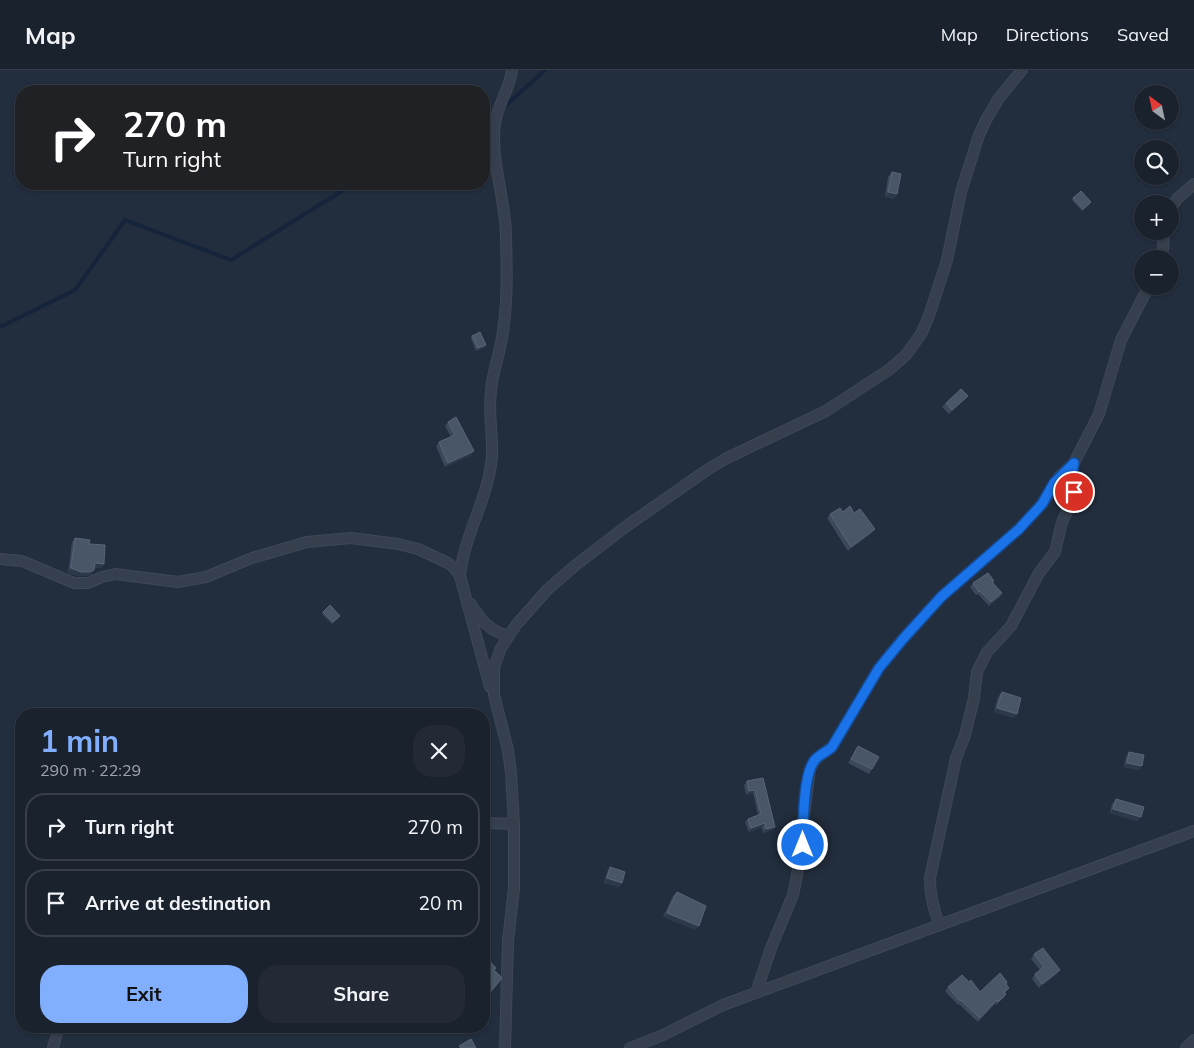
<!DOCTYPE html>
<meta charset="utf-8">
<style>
:root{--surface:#1a222e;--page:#232a36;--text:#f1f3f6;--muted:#9fa4aa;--line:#383f4a;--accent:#82affd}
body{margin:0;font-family:Mulish,sans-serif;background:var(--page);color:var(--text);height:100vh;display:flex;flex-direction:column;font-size:19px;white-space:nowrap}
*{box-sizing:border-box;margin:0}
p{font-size:16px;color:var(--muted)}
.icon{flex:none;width:28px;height:28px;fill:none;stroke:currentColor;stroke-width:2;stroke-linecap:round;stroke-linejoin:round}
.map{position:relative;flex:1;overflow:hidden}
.side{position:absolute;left:15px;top:638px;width:475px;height:325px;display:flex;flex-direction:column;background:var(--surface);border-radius:20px;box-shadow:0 1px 4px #0004,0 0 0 1px var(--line)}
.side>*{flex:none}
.top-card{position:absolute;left:15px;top:15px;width:475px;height:105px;border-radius:20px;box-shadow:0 1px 4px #0004,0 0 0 1px var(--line);background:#202124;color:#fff;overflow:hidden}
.needle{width:32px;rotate:327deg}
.buttons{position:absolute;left:1134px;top:15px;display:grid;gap:10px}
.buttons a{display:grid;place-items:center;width:45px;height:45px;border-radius:50%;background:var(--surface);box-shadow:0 1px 4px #0004,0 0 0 1px var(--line);font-size:25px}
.pin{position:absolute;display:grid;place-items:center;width:42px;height:42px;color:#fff;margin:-21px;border:2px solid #fff;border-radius:50%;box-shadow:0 1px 5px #0007}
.me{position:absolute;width:55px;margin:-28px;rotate:0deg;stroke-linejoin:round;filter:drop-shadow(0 0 4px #0008)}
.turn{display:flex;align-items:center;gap:18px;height:105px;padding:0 25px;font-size:22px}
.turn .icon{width:65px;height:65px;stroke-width:2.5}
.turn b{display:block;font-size:35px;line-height:42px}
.round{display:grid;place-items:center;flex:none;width:52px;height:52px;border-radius:20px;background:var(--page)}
.overview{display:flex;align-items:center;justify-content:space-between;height:85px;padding:0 25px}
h1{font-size:30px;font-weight:700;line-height:38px;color:var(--accent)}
.cta{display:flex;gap:10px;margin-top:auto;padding:10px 25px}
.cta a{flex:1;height:58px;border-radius:20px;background:var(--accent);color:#111;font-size:20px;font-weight:700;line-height:58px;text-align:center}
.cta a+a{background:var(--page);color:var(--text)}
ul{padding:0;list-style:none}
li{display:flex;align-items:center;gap:15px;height:68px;margin:0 10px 8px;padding:0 15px;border:2px solid var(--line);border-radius:20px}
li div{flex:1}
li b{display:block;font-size:19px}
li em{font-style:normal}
header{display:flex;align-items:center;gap:30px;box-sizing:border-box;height:70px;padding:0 25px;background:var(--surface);border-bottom:1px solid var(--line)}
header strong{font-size:24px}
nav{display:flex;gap:28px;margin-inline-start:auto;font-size:18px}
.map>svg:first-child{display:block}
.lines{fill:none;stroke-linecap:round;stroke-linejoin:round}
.stream{stroke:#15243b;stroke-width:4}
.minor-casing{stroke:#3f4856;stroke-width:12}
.minor{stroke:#363f4d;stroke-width:10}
.wall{fill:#3c495c}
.shaded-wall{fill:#2c394b}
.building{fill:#485668;stroke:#596577}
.route-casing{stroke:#114b97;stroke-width:12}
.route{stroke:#1a73e8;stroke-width:9}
</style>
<header>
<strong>Map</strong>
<nav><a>Map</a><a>Directions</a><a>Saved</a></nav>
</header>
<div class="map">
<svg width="1194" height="978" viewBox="0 0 1194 978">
<rect width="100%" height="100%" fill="#222d3d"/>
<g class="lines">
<g class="stream">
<path d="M502,39L545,0"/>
<path d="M484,50L495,44"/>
<path d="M0,257L75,220L125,150L231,190L353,114"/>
</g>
<g class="minor-casing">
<g id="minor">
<path d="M1170,139L1177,129L1194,114"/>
<path d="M1160,189L1163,179L1164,161"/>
<path d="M0,489L22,491L74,513H88L102,507L115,504L178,512L206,507L252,488L307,472L351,468L398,474L418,479L448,493L454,498L460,506"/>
<path d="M470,533C480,549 489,561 508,566"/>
<path d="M490,617L460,506C464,464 489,428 492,386C493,364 488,343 491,321C492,305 498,289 501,273C508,238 507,202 506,167C506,129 490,91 495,54C497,35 510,19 512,0"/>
<path d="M484,753L514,754"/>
<path d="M939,854C933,838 930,825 930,808L956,688L965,665L974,628L977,602L987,582L1011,556L1039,503L1055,482L1062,452L1073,429L1074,416L1072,401L1074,393L1099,344L1121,270L1149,216"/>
<path d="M756,923L771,878L793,825L803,775V753L810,699C816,686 822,685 832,677L879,598L903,569L941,527L1019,459L1042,434L1060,406L1074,393"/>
<path d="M53,978L59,956"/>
<path d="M505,978L508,871L514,818V754L511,703L508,680L494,625V597L501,578L516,555L548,519L577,494L628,455L707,400L725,389L826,341L890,299L906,285L921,264L929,246L947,190L961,122L979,65L986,50L999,28L1022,0"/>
<path d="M630,978L663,965L723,935L1194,761"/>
<path d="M1186,978L1194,970"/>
</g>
</g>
<use href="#minor" class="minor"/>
</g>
<g class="wall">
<path d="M892,102L897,124L894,129L885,127L888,107Z"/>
<path d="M1073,128L1089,135L1082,141L1072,130Z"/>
<path d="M472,266L486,275L485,277L476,281L471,268Z"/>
<path d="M964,330L949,344L942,337L946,333Z"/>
<path d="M448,352L474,381L471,385L445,397L436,376L439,372L451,367L445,356Z"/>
<path d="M843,442L854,443L872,463L848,481L827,448L830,444Z"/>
<path d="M75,468L89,474L104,494L101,498H94L91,504L87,506H78L68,503L72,472Z"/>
<path d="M994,511L993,513L1000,527L989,536L978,524L976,525L970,517L973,513Z"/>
<path d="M323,542L340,546L332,554L322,544Z"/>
<path d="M1002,622L1017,644L1013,648L994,642L998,627Z"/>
<path d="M858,676L872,699L869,704L848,693Z"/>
<path d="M1129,682L1139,700L1124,697L1126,687Z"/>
<path d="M763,708L775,757L772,760L763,763L762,757L749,762L745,752L748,749L758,745L753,723L746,725L744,715L747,711Z"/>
<path d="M1116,729L1141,747L1137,751L1110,743L1112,734Z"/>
<path d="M610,797L622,813L619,817L604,813L607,802Z"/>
<path d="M677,822L696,860L663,847L673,826Z"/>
<path d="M1034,884L1060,900L1057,904L1039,918L1032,909L1035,904L1040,900L1031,889Z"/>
<path d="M484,889L496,898L494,900L500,911L485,929L484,927Z"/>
<path d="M1007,912L1006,914L1009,918L1005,923L1006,924L1004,928L996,935L995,934L978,952L959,934L958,935L945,921L948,917L980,922Z"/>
</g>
<g class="shaded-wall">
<path d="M888,122L897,124L894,129L885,127Z"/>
<path d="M486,275L485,277L476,281L478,278Z"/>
<path d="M968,326L964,330L949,344L952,340Z"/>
<path d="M474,381L471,385L445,397L448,393Z"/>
<path d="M875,459L872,463L848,481L851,477Z"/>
<path d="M95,493L104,494L101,498H92Z"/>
<path d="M71,498L94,500L91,504L87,506H78L68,503Z"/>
<path d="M1002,523L1000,527L989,536L991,532Z"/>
<path d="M997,638L1017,644L1013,648L994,642Z"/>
<path d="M1127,693L1142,696L1139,700L1124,697Z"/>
<path d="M755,720L753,723L746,725L749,721Z"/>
<path d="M1113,739L1141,747L1137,751L1110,743Z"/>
<path d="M765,753L762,757L749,762L751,758Z"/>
<path d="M775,757L772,760L763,763L766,759Z"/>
<path d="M607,808L622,813L619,817L604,813Z"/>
<path d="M667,843L699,856L696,860L663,847Z"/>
<path d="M1060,900L1057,904L1039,918L1042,914Z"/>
<path d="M1006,924L1004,928L996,935L998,932Z"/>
<path d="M997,930L995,934L978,952L980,948Z"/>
</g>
<g class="building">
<path d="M892,102L901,104L897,124L888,122Z"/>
<path d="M1081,121L1091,132L1083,139L1073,128Z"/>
<path d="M480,262L486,275L478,278L472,266Z"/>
<path d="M961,319L968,326L952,340L946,333Z"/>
<path d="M456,347L474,381L448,393L439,372L455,365L448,352Z"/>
<path d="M850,436L854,443L860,439L875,459L851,477L830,444L840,438L843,442Z"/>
<path d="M75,468L90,470L89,474L105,475L104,494L95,493L94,500L90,502H81L71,498Z"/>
<path d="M988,503L994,511L992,512L1002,523L991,532L980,521L979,522L973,513Z"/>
<path d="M330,535L340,546L333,552L323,542Z"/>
<path d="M1002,622L1021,628L1017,644L997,638Z"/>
<path d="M858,676L879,687L872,699L851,689Z"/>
<path d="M1129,682L1144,685L1142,696L1127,693Z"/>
<path d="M763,708L775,757L766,759L765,753L751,758L748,749L761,744L755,720L749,721L747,711Z"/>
<path d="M1116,729L1144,737L1141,747L1113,739Z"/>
<path d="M610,797L625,802L622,813L607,808Z"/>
<path d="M677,822L706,836L699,856L667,843Z"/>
<path d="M1043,878L1060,900L1042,914L1035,904L1044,897L1034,884Z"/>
<path d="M486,887L496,898L494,900L502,908L488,925L484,922V889Z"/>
<path d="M1000,903L1007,912L1006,914L1009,918L1004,922L1006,924L998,932L997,930L980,948L961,930L960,931L948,917L962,905L969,912L971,910L980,922Z"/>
<path d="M471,969L476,978H461L459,976Z"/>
</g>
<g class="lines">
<g class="route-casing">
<path id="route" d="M803,775C803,755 803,706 814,691C818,685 827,682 832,677L879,598L903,569L941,527L1019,459L1042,434L1054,413L1074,393L1072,402L1074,422"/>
</g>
<use href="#route" class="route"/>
</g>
</svg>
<div class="buttons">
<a><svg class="needle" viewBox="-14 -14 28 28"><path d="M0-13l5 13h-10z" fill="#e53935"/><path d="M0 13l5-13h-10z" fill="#9fa4aa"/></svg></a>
<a><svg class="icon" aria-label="search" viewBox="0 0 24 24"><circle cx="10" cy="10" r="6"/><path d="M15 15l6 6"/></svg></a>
<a>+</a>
<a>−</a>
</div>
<div class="pin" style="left:1074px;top:422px;background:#d93025"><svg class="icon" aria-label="arrive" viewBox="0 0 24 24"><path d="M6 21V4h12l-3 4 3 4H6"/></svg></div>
<svg class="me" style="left:803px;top:775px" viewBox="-20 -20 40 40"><circle r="17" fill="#1a73e8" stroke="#fff" stroke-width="3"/><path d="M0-11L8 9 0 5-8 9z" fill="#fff"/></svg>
<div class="top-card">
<div class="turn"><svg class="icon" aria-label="right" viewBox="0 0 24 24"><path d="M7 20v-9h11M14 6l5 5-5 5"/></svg><div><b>270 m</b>Turn right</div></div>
</div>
<section class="side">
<div class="overview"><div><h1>1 min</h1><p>290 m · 22:29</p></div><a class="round"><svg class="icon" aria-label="close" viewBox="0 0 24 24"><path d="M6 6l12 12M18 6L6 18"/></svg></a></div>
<ul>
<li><svg class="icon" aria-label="right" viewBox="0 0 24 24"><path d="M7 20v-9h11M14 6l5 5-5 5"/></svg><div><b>Turn right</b></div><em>270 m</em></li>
<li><svg class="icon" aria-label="arrive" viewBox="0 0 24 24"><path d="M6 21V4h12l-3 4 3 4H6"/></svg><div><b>Arrive at destination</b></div><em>20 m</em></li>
</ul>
<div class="cta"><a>Exit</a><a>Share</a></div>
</section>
</div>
